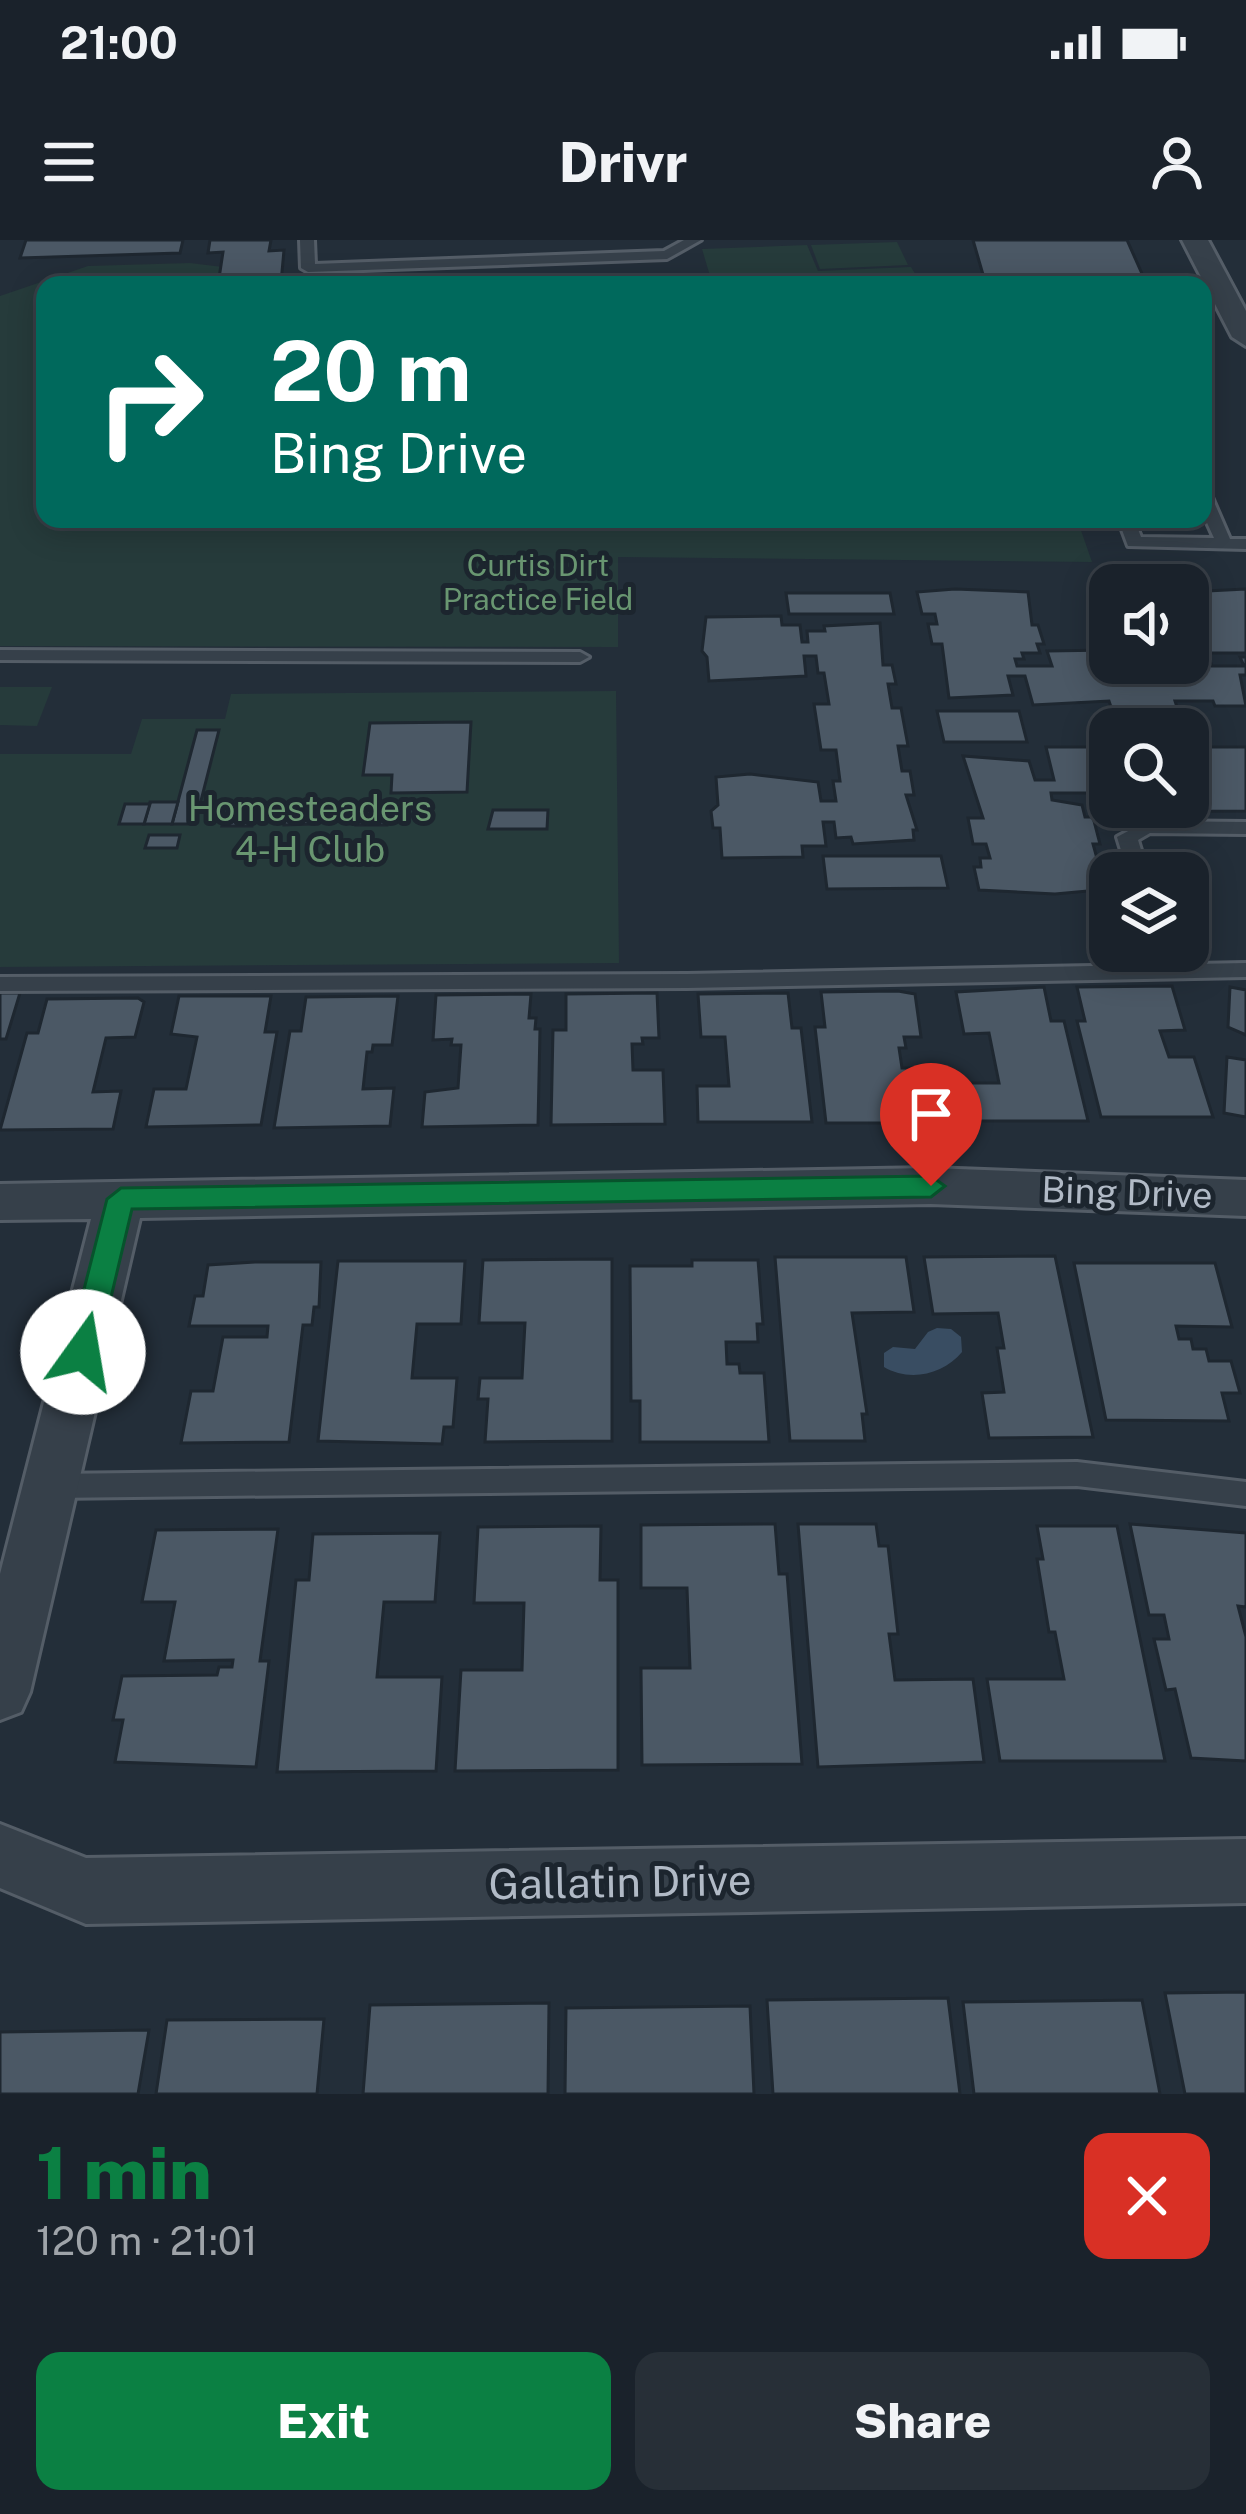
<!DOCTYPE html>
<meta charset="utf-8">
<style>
:root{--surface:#1a222b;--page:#272f37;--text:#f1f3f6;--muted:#9fa4a9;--line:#383f47;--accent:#0b8043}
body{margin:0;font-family:"Public Sans",sans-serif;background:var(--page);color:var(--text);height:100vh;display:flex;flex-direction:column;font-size:45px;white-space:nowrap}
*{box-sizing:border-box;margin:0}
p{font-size:39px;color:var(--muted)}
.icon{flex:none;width:66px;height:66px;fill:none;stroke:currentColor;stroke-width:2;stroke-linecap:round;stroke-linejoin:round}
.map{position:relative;height:1854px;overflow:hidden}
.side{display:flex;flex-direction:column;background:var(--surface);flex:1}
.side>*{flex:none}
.banner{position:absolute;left:36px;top:36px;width:1176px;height:252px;border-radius:24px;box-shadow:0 6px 30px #0003,0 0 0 3px var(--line);background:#00695c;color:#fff;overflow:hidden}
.controls{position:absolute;left:1089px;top:324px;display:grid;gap:24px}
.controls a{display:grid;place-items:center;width:120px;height:120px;border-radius:24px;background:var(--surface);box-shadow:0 6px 30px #0003,0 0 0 3px var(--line);font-size:60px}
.pin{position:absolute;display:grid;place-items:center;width:102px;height:102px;color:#fff;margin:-123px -51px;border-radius:50% 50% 50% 0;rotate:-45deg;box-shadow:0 0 12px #0007}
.pin .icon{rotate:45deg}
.me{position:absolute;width:132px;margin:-66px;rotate:13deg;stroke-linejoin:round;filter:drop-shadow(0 0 9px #0008)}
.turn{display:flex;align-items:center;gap:42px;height:252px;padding:0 36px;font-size:54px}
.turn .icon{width:156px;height:156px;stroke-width:2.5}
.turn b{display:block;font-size:84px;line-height:102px}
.round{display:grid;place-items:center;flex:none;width:126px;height:126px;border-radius:24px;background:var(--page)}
.headline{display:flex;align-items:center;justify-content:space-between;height:204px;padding:0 36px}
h1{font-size:72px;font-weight:800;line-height:90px;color:var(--accent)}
.action{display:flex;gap:24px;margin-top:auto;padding:24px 36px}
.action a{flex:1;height:138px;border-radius:24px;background:var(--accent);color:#fff;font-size:48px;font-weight:800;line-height:138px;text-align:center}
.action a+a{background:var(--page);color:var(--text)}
.status{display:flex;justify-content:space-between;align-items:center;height:84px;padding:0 60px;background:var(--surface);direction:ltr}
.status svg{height:33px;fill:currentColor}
header{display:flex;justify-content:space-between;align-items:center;height:156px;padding:0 36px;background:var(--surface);font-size:54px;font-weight:800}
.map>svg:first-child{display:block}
.green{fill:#263b3b}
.water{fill:#394d62}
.building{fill:#4b5865;stroke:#1e2730;stroke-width:3}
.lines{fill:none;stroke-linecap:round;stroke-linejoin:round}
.service-casing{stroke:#545d67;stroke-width:6}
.minor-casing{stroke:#545d67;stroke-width:6}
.service{fill:#36404a;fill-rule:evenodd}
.minor{fill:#36404a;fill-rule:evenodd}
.route{fill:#0b8043;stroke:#07532c;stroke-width:3}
.labels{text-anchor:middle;stroke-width:10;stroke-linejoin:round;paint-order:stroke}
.far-park-label{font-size:30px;fill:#699671;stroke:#1c252e}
.park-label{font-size:36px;fill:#699671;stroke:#1c252e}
.street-label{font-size:36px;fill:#b1bac6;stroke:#1c252e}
.near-street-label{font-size:42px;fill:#b1bac6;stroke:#1c252e}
</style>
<div class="status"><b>21:00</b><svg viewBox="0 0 49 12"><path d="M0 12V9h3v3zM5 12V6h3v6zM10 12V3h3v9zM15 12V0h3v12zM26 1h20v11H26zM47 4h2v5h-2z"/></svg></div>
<header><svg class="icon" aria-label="menu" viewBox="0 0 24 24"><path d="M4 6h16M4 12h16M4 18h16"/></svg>Drivr<svg class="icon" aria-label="person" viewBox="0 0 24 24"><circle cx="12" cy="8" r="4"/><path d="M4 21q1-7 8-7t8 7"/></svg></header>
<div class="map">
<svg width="1246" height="1854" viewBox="0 0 1246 1854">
<rect width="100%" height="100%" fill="#232e39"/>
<g class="green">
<path d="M897,2L908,25L820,29L811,5Z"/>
<path d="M807,5L818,31L911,27L922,45H497L710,36L702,9Z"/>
<path d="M190,23L231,28L253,45H45V279H1077L1092,322L618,317V407L0,406V56L88,26Z"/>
<path d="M0,447H52L37,486L0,485Z"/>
<path d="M616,451L619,723L0,727V514H131L142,479H225L231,454Z"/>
</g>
<path class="water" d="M937,1088L951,1089L961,1097L962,1112C943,1135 909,1142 884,1127V1113L893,1107L915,1109L928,1092Z"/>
<g class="building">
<path d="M26,0H183L180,13L20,18Z"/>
<path d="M210,0H271L269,11L284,10L281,43L218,45L223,12L208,13Z"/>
<path d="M973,0H1127L1147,45H986Z"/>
<path d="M955,349L1028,352L1032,385H1038L1044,404H1037L1040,413H1022L1024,419H1015L1017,426H1052L1047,411L1110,410V423H1188V410H1206L1212,426H1244L1240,417H1246V435H1240L1246,466H1215L1213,461H1175L1177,467H1111L1109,461L1033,465L1025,436H1008L1013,455L949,458L942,404H932L928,384H937L935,374H922L917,352Z"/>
<path d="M1246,349V413H1211L1194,383H1201L1197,373H1188V352Z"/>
<path d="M786,353H890L894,374H789Z"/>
<path d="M781,376L782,385H800L802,402H808L807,391H825L824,386L880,383L883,425H892L896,444H888L892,468H901L908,506H898L902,531H910L914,555H906L917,590H913L914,600L853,604L851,597L836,598L834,582H823L826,606H802L803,617L722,618L720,588H713L711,571L718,565L716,537L750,534L818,542L821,561H836L833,541H840L836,510H821L814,464H829L824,433H818L816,416H804L806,436L709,441L707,417L702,411L706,377Z"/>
<path d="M937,471H1019L1027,502H944Z"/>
<path d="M471,482L467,552L391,553L392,535H363L370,483Z"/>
<path d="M197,490H219L195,584H172Z"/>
<path d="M1046,507H1110V567H1188V507H1246V571L1095,572L1090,553H1051L1052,560L1082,565L1085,577H1093L1100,604H1093L1098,622H1105L1110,649L1055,654L979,650L974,627H981L980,618H990L986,604H973L968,578H983L963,516L1029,521L1035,540H1054Z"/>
<path d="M150,562H178L172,584H144Z"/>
<path d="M125,564H150L144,584H119Z"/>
<path d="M312,569L311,584L284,585L286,570Z"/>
<path d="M493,570H548L547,589H488Z"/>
<path d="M358,571H389L387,585H356Z"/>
<path d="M225,574H255L252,586H222Z"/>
<path d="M149,595H180L177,608H145Z"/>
<path d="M823,616H941L948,648L827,649Z"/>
<path d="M1172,746L1185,790L1160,791L1169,817H1194L1213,877H1101L1077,781H1085L1077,747Z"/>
<path d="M1044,747L1051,781H1064L1088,881H974L967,843H999L989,793L964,794L956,752Z"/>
<path d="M1230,747L1246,750V795L1228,787Z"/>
<path d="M898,751L915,754L921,797H904L906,808H899L902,828H929L942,883H826L815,787H825L821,752Z"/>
<path d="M0,753H20L6,799H0Z"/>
<path d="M657,753L659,798H642L643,804H632L633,830H663L665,884L551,885L553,790H566V754Z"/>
<path d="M788,753L792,788H801L812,882H698L697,846H729L725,797H701L698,754Z"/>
<path d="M531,754L529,778H536L535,789H540L538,885L422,887L425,852L458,848L461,805H451L452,799L433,800L436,755Z"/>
<path d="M179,756H271L265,792H277L261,885L146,887L154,849H186L197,797L171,794Z"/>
<path d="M398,756L392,805H373L372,812H367L363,849L394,848L390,886L274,888L290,791H301L306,757Z"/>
<path d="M138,758L144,762L135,797L106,798L93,852L121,851L113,889L0,890L27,793H38L47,759Z"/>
<path d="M1227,817L1246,820V877L1224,873Z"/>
<path d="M1055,1016L1093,1197L989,1198L982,1153L1004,1152L997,1108H1004L998,1073L933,1074L924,1017Z"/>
<path d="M775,1017H906L914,1072L852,1073L867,1174H862L865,1201H790Z"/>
<path d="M612,1019V1201L485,1202L488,1159H478L480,1138H522L525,1083H479L483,1020Z"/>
<path d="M692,1020H758L763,1084H757L758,1102H726L727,1124H739L740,1133H764L769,1202H640V1161H631L630,1026H692Z"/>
<path d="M338,1021H465L461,1084H417L412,1138H457L453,1187H444L442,1204L318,1201Z"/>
<path d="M255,1022H321L319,1067H314L312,1085H303L289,1202L181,1203L191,1151H213L223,1097H267L268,1086H189L195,1056H203L208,1025Z"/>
<path d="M1074,1023H1215L1232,1087L1176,1086L1179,1099H1191L1193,1109H1206L1209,1121H1231L1240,1153H1222L1229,1181L1106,1180Z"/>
<path d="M775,1284L779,1334H787L802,1524L642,1525L641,1428H690L687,1348H641V1285Z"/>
<path d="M798,1284H876L879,1306H888L898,1394H889L895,1440L973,1439L984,1522L818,1527Z"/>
<path d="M1130,1284L1246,1293V1367L1238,1366L1246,1397V1521L1191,1518L1175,1449L1166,1450L1154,1399H1169L1164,1375H1149Z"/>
<path d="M601,1286L600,1340H618V1530L455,1531L461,1430H522L524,1363H474L478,1287Z"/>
<path d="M1037,1286H1117L1165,1521H1000L987,1439H1064L1055,1392H1049L1037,1319H1043Z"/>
<path d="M278,1289L260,1421H269L256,1527L115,1522L123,1480H113L122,1436L217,1435L219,1427H232L233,1420L164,1421L175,1362H142L156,1290Z"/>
<path d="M440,1293L435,1362H384L377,1437H442L436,1531L277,1532L296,1340H309L313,1294Z"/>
<path d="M1246,1752V1854H1185L1165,1753Z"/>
<path d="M948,1758L960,1854H773L767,1760Z"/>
<path d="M1142,1760L1160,1854H974L963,1762Z"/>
<path d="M549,1763L548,1854H363L370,1765Z"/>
<path d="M750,1766L754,1854H565L566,1768Z"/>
<path d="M324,1779L317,1854H156L167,1780Z"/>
<path d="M149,1790L138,1854H0V1792Z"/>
</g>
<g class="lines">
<g class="service-casing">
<g id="service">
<path d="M300,0H314L315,24L664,11L684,0H701L667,19L308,32L301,28Z"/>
<path d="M1203,250L1211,255L1230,299H1246V309L1128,306L1118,279H1134L1141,297L1214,298L1203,274Z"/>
<path d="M0,410L580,412L589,417L580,422L0,420Z"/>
<path d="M1147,581L1246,582V594L1150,593L1138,600L1148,633H1128L1117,597Z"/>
<path d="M1246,723V737L687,748L0,751V737L687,734Z"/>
<path d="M1077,1222L1246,1242V1266L1077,1246L52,1258L42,1254L38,1246L42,1238L52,1234Z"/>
</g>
</g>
<g class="minor-casing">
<g id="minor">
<path d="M1182,0H1208L1246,71V106L1232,97Z"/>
<path d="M931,928L1246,940V976L931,964L140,978L30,1452L21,1472L0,1480V1334L91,979L0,980V944Z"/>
<path d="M0,1584L86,1618L1246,1599V1663L86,1684L0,1648Z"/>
</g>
</g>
<use href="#service" class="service"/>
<use href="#minor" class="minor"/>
</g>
<path class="route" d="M931,936L945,946L931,957L132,969L98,1112L93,1120H72L68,1112L107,959L121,948Z"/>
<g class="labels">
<g class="far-park-label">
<text x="538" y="336">Curtis Dirt<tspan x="538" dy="34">Practice Field</tspan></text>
</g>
<g class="park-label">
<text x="310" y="581">Homesteaders<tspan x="310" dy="41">4-H Club</tspan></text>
</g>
<g class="street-label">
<text transform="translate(1127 952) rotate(2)" y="13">Bing Drive</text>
</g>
<g class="near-street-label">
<text transform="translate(620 1642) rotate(-1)" y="15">Gallatin Drive</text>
</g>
</g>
</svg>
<div class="controls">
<a><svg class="icon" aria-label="sound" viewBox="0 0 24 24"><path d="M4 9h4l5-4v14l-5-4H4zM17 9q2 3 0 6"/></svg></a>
<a><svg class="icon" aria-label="search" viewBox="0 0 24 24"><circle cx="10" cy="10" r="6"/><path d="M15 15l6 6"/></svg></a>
<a><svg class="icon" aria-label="layers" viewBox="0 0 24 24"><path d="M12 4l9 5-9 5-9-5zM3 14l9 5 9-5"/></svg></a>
</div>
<div class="pin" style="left:931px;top:946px;background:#d93025"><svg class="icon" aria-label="arrive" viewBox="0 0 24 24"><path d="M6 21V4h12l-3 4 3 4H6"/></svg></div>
<svg class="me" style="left:83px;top:1112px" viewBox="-20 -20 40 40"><circle r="19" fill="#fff"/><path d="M0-13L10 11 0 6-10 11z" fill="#0b8043"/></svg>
<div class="banner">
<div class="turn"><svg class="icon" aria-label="right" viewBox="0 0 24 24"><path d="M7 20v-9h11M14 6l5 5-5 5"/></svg><div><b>20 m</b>Bing Drive</div></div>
</div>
</div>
<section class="side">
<div class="headline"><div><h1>1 min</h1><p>120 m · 21:01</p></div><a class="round" style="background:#d93025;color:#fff"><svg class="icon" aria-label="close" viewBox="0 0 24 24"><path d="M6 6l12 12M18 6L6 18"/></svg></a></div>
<div class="action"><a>Exit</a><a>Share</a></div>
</section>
